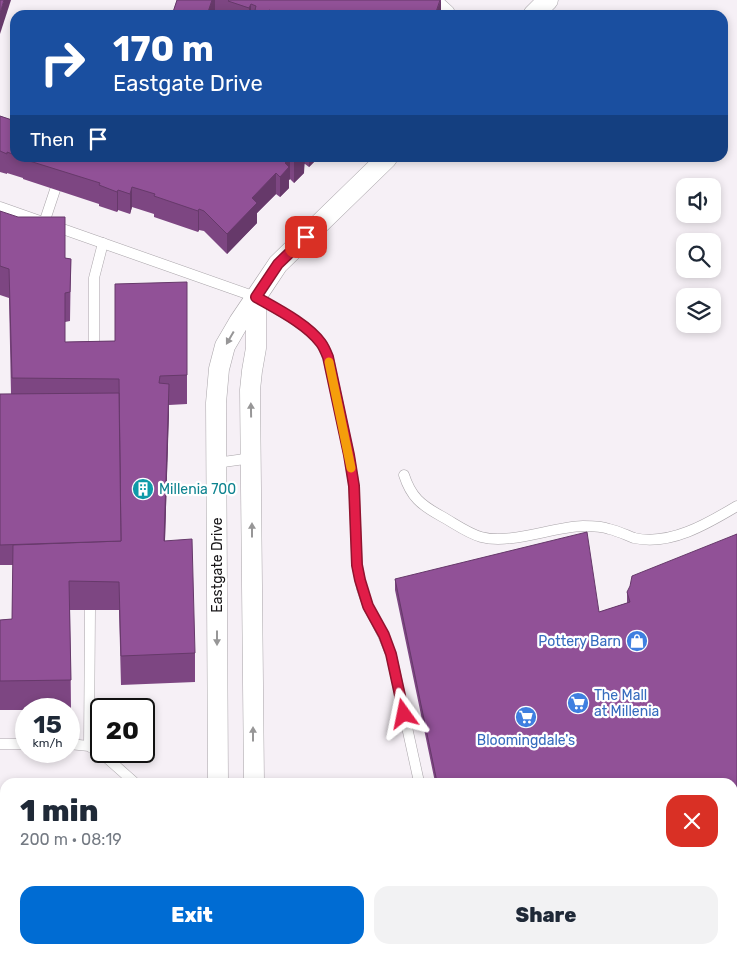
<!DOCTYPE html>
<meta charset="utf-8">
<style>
:root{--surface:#fff;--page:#f2f2f3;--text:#1f2937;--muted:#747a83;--accent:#006cd3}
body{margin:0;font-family:Rubik,sans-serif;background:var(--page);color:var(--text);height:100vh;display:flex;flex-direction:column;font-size:19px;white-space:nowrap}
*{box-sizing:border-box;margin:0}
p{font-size:16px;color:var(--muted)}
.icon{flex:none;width:28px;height:28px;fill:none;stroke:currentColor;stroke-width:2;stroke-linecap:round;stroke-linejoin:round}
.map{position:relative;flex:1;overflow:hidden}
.drawer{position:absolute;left:0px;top:778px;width:738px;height:176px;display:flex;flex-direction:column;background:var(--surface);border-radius:15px 15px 0 0;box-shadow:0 2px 8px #0003}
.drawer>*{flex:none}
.top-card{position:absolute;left:10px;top:10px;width:718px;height:152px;border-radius:15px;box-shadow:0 2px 8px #0003;background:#1a4fa0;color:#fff;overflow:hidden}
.fabs{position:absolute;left:676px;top:178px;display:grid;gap:10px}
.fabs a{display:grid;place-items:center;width:45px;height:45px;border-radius:10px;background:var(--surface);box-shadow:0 2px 8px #0003;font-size:25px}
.speed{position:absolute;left:15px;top:698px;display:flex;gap:10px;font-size:25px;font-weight:700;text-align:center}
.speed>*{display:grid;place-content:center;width:65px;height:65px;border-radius:50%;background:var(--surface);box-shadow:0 2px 8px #0003;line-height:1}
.speed small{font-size:12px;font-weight:400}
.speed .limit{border:2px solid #111;border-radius:8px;background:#fff;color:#111}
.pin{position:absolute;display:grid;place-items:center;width:42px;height:42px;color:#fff;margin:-21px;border-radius:10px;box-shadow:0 2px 8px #0006}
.me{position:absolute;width:55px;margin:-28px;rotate:348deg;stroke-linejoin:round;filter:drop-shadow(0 0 4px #0008)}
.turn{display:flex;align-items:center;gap:18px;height:105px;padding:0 20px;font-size:22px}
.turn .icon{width:65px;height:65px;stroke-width:2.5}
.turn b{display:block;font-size:35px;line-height:42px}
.then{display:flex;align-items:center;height:48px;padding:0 20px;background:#0003;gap:10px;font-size:19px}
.round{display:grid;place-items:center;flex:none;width:52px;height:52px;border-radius:15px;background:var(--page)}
.overview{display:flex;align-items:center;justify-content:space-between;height:85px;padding:0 20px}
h1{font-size:30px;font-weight:800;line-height:38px}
.button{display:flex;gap:10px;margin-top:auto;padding:10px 20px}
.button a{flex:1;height:58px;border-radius:15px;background:var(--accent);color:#fff;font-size:20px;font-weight:800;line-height:58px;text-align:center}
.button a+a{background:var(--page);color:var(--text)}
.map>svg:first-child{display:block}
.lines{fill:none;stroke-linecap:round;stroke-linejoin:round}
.service-casing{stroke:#a9a4a9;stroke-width:11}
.minor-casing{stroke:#a9a4a9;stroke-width:21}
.service{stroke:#fff;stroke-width:10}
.minor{stroke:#fff;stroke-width:20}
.wall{fill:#7d4682}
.shaded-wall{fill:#66396a}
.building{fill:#915197;stroke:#66396a}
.oneway{fill:#979697}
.route-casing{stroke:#92132f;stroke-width:12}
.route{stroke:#e11d48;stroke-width:9}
.slow{stroke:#f59e0b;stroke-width:9}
.labels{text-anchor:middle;stroke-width:4.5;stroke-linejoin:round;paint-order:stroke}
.culture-label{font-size:14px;fill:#0d838f;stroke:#fff;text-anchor:start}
.street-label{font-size:14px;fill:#171517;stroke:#fff}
.shop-label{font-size:14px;fill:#366cbe;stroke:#fff;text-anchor:end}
</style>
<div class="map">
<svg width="737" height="953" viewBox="0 0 737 953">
<rect width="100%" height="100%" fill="#f6f0f6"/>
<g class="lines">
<g class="service-casing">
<g id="service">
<path d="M437,0L449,11L451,15"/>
<path d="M0,207L256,297C276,309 307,324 321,343C324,347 326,352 328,357L349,455L354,486L357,565L362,589L368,606L383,635L391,654L419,782"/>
<path d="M44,223L55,190"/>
<path d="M94,354V278L103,243"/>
<path d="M216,463L252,458"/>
<path d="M404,475C411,497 421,505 441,516C454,523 467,533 481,537C510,545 552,527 583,526C591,526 602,526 609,529C618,531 626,535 634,538C670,546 707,524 737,506"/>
<path d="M0,744H26"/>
<path d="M69,744L89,746L108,759L134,782"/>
<path d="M89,746L90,610"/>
<path d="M732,918L737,921"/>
<path d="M82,953L85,949"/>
<path d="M406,953L412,949"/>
</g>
</g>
<g class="minor-casing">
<g id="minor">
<path d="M533,15L548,0"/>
<path d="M218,782L216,403L219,369L225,346L239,322L264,285L278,264L387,158"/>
<path d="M254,782L250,390L252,371L256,348V297"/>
<path d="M221,949L222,953"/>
<path d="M257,949V953"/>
</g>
</g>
<use href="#service" class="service"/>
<use href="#minor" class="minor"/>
</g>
<g class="wall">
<path d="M177,0H441V15H222L215,12L214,15H172Z"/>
<path d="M0,116L15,121V158H318L309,167L305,164H304V173L294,183L290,179L289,180V188L280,197L276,194L257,213V223L227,254L204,231L199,230L198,232L154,217V214L132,207L130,214L118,210L117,212L99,206V204L23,179V178L7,173V174L0,172Z"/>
<path d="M0,211L65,258L71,259L70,321L65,322V342L115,341L187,282V404L169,405L165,541L195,653V682L121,685L119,610H70L71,709H26V710H0V620L12,619L13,565H0V394H11L9,298L0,295Z"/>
<path d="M737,534V828L732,829V782H435L395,590V579L599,612L627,603V592Z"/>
</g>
<g class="shaded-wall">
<path d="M4,0H11L0,34V13Z"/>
<path d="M212,0H215V12L214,15H207Z"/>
<path d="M441,0V15H435Z"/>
<path d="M251,4V15H249V8Z"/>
<path d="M290,158V179L289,180V188L280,197V177L285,163Z"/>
<path d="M299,158H305L304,173L294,183V162Z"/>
<path d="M309,158H318L309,167Z"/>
<path d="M276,173V194L257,213V223L227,254V234L252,198Z"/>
<path d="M132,187V207L130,214V194Z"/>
<path d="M118,190V210L117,212V192Z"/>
<path d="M199,209V230L198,232V211Z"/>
<path d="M169,384V413L164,570V541Z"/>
<path d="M737,817V828L732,829V818Z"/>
<path d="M5,895V906L0,914V903Z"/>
</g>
<g class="building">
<path d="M0,0H4L0,13Z"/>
<path d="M177,0H212L207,15H172Z"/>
<path d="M229,0H440L435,15H284L269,10L268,14L255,10L256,6L251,4L249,8L228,1Z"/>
<path d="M0,116L15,121V155L7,152V154L0,151Z"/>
<path d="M23,158H299L294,162L290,158L285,163L289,167L280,177L276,173L252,198L257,203L227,234L204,211L199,209L198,211L154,196L155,194L132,187L130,194L118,190L117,192L99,185L100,183L23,159Z"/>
<path d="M0,211L18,217H65V258L71,259L70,292L65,293V342L115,341V284L187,282V375L160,376L159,383L169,384L164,541L192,539L195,653L121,656L119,582L69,581L71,680L0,681V620L12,619L13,545L121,541L119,379L12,378L9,269L0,266Z"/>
<path d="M119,393L121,541L0,545V394Z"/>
<path d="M587,532L599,612L630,602L627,592L630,586L632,576L737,534V817L732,818V782H437L395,579Z"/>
<path d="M0,887L5,890V895L0,903Z"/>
</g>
<defs><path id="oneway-solid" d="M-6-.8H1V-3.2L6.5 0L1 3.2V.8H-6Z" transform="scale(1.25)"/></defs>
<g class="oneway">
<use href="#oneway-solid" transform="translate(230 338) rotate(120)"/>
<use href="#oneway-solid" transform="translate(251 410) rotate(-91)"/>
<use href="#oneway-solid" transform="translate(252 530) rotate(-90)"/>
<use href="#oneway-solid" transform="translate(217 638) rotate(90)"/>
<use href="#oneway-solid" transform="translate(253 734) rotate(-90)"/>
</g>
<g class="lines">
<g class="route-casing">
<path id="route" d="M306,237L278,264L256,297C277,309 307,324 321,343C324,347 326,352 328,357L349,455L354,486L357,565L360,580L368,606L384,635L391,654L404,714"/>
</g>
<use href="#route" class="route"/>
<path class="slow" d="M329,362L351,468"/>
</g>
<defs>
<g id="building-disc" transform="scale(1.125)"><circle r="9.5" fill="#0f9aa8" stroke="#fff"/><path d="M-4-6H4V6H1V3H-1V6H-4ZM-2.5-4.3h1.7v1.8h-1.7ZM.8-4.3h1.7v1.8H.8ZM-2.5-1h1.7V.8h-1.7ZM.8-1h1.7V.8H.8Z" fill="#fff"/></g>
<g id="shop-disc" transform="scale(1.125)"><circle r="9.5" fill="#3f7fe0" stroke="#fff"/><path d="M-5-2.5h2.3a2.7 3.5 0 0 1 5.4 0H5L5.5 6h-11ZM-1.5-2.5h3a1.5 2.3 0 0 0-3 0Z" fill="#fff"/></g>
<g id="supermarket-disc" transform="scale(1.125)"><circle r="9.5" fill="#3f7fe0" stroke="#fff"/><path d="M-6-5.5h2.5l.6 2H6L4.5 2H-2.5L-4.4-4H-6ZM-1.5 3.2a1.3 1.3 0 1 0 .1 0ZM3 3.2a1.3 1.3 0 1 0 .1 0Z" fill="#fff"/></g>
</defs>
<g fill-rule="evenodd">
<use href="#building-disc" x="143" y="489"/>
<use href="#shop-disc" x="637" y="641"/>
<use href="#supermarket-disc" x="578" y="703"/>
<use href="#supermarket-disc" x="526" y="717"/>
</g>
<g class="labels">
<g class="culture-label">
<text x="159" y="494">Millenia 700</text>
</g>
<g class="street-label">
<text transform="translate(217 565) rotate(-90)" y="5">Eastgate Drive</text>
</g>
<g class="shop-label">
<text x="621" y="646">Pottery Barn</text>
<text x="594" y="700" text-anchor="start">The Mall<tspan x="594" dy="16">at Millenia</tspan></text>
<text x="526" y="745" text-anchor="middle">Bloomingdale's</text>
</g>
</g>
</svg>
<div class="fabs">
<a><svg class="icon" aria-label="sound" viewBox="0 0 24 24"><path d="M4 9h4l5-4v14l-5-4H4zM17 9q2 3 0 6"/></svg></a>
<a><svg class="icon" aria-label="search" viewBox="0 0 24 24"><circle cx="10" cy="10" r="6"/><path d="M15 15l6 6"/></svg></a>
<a><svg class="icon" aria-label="layers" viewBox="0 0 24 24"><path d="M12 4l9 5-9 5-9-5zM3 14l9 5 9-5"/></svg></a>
</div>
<div class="speed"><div>15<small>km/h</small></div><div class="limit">20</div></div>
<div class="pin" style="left:306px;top:237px;background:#d93025"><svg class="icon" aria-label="arrive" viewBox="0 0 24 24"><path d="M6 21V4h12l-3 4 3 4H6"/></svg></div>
<svg class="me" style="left:404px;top:714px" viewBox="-20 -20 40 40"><path d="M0-17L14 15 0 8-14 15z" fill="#e11d48" stroke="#fff" stroke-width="4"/></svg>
<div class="top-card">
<div class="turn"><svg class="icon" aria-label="right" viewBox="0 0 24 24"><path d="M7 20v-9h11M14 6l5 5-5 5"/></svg><div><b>170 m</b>Eastgate Drive</div></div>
<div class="then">Then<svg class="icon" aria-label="arrive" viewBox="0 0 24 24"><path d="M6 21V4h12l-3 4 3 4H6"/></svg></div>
</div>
<section class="drawer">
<div class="overview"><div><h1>1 min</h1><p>200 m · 08:19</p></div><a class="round" style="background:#d93025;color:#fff"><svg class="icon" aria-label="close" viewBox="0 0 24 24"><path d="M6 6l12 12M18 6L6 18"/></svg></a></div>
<div class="button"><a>Exit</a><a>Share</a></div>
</section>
</div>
